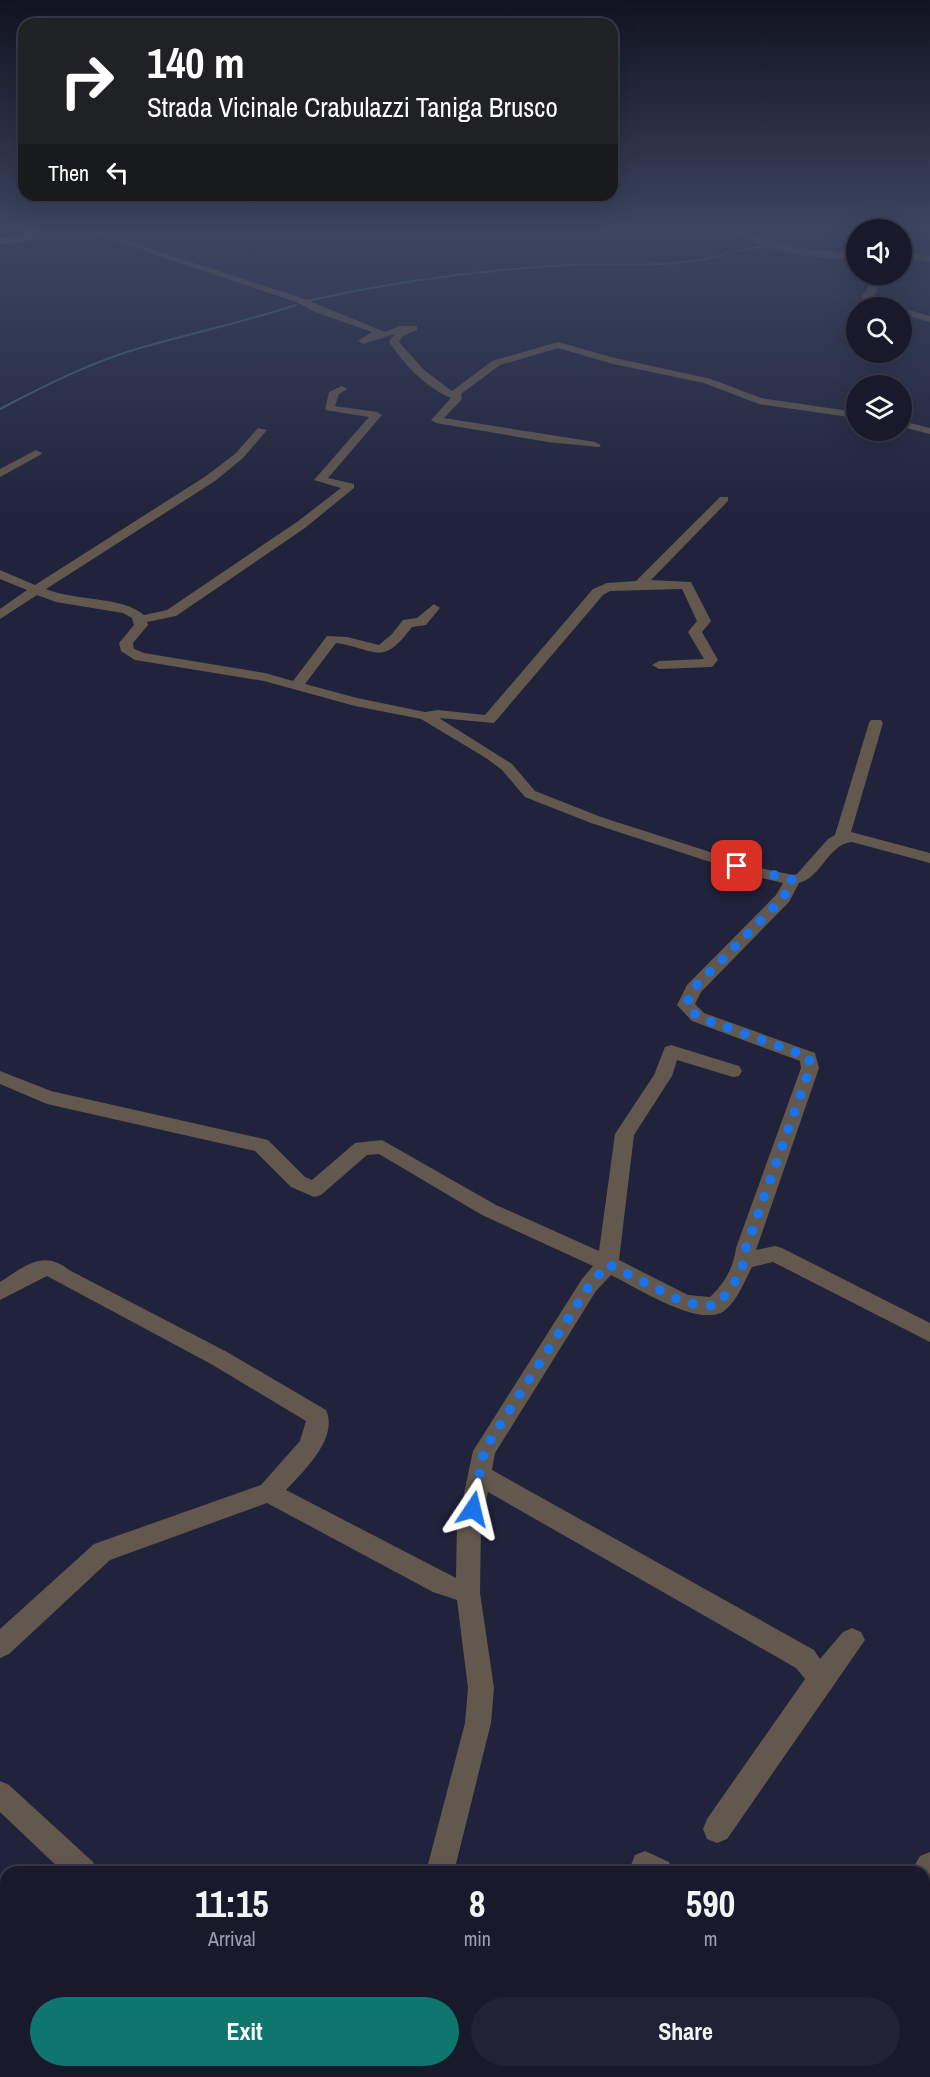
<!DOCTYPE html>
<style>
:root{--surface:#181a2c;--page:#212334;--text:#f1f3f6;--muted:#9fa1a9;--line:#363848;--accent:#0f766e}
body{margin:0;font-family:"Archivo Narrow",sans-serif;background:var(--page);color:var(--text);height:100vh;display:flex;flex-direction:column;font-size:22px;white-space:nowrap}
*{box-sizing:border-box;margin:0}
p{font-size:20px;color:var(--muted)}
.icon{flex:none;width:33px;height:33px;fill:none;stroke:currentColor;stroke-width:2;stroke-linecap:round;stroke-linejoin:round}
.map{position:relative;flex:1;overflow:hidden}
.panel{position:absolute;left:0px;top:1866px;width:930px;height:212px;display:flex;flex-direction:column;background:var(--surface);border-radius:18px 18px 0 0;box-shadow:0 6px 24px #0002,0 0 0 2px var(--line)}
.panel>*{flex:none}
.guide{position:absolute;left:18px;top:18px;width:600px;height:183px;border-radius:18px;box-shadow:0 6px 24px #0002,0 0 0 2px var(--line);background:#202124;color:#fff;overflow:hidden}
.tools{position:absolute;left:846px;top:219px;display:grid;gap:12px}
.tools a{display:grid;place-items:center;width:66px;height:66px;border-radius:50%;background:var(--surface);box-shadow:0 6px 24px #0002,0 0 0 2px var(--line);font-size:30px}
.pin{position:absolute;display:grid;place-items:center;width:51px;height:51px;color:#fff;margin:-26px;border-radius:12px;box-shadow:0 3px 9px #0006}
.me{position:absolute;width:66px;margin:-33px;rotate:10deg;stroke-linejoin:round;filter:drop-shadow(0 0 4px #0008)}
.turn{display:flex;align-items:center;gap:21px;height:126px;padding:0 30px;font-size:27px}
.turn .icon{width:78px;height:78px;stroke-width:2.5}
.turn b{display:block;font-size:42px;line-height:51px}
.then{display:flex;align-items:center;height:57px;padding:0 30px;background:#0003;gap:12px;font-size:22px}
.eta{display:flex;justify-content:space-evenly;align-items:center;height:102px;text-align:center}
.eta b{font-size:36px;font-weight:700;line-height:42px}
.action{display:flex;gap:12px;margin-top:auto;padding:12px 30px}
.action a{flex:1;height:69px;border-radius:36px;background:var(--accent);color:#fff;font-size:24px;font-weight:700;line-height:69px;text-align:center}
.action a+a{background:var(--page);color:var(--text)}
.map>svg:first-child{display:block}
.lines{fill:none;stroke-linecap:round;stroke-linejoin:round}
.stream{stroke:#3f6579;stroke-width:2}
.minor{fill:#62584e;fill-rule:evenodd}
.major{fill:#9e8a75;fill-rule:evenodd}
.route{stroke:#1a73e8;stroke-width:10;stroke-dasharray:0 18}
</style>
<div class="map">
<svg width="930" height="2077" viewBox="0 0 930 2077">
<rect width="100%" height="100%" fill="#20233b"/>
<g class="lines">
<g class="stream">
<path d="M767,231L780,240L774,244"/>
<path d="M307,301C392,282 482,270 568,265C607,263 648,267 687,262C714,258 739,249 767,246"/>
<path d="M0,409C44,386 91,362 140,348C192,333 244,322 296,305"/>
</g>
<g class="minor">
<path d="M84,231H95L302,298L385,332L400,326H417V330L403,336L399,342L424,370L452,391L492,361L558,342L615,358L711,379L761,398L856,412V418L759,404L704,383L613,364L558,348L500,365L461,394L462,399L444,418L595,442L601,445L599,447L548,442L436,423L431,420L451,398C425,387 405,365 389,342L395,334L363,344L358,341L372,332L315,312L296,302Z"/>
<path d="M733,231H743L795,248L856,253V259C822,259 760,253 733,231Z"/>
<path d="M902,252L930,256V262L902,258Z"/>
<path d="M877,274H886L872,299L893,308H878L862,301V296Z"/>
<path d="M902,308L930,316V322L902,314Z"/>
<path d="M342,386L347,389L339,394L335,406L377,412L382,415L328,478L354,484V488L305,528L176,616L147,622L148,625L133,643L134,649L144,653L265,673L293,681L327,636L347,637L379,645L392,634L403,620L417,618L434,604L440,608L426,625L412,627C381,668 377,649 336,643L305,684L357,698L425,712L438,710L485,715L593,589L607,583L636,581L720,497H728V501L651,580L691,582L711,621L702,632L718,660L712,667L659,669L652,665L659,661L704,659L688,632L697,621L682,589L610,591L603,595L494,723L439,718L512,764L535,791L601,817L760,868L793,875L797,874L828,839L835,835L869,723L871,720H881L883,723L851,832L930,853V863L852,842C828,844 822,877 799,883L789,902L701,992L695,1004L704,1013L815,1053L819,1068L756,1250L775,1246L782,1248L930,1323V1342L773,1262L752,1267C744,1282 738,1300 724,1311C700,1329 634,1286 611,1275L596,1291L495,1453L492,1470L814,1650L820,1659L843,1632L852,1628L861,1632L865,1640L727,1839L717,1843L707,1839L703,1829L707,1819L805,1679L796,1668L488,1492L481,1526L480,1593L494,1688L491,1723L454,1872H426L465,1723L468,1688L457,1600L433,1592L267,1503L110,1560L9,1654L0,1658V1629L94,1544L261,1485L300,1441L306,1421L211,1364L47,1276L0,1300V1282C25,1266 43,1249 69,1270L227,1352L326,1410C339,1438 303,1472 286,1490L456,1578L457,1526L473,1451L582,1279L593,1266L482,1215L379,1154L367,1155L321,1195L314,1197L291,1187L255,1151L47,1104L0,1084V1071L51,1091L268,1140L305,1177L312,1180L355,1143L382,1140L496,1205L599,1251L615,1134L654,1075L665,1047L671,1045L739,1066L742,1071L739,1076L733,1077L677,1060L672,1076L634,1135L619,1260L688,1295L710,1297C724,1284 734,1267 736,1248L801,1068L800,1061L692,1021L677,1005L687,985L776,895L783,883L750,875L591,823L525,797L502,770L486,758L421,719L355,706L264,681L135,660L121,651L119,643L134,625L132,618L123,613L56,602L37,595L0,619V609L27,590L0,579V570L35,585L206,476L235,454L258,428L267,430L243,458L215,481L46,589C74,601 122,596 144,615L167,610L297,522L341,488L314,480L369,417L325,410L329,392Z"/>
<path d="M902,421L930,428V434L902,427Z"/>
<path d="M36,450L42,453L40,455L0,477V469Z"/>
<path d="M0,1781L9,1785L93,1862L97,1872H63L0,1812Z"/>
<path d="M645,1851L669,1862L673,1872H634L631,1865L635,1855Z"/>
<path d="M930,1852V1884L924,1887V1872H911L920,1856Z"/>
<path d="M924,2003L930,2006V2037L924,2034Z"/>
<path d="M6,2030V2064L0,2067V2033Z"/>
<path d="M373,2072H403L402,2077H372Z"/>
<rect x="754" y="2072" width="30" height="5"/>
</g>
<path class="major" d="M19,231H29L34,234L30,240L0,245V239L25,235Z"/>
</g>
<linearGradient id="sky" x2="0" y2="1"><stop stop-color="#121320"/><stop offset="0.44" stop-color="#3c4560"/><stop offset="1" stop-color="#3c4560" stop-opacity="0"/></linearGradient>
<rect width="930" height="521" fill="url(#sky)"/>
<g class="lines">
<path class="route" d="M473,1509L484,1450L589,1286L608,1264L685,1303L715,1306C731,1291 745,1270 746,1248L810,1068L809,1057L698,1017L686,1005L693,989L783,898L793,880L737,866"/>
</g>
</svg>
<div class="tools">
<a><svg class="icon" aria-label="sound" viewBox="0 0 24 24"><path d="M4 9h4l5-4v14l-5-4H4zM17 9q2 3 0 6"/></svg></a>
<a><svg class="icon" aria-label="search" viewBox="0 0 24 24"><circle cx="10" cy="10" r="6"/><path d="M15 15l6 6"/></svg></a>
<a><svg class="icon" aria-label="layers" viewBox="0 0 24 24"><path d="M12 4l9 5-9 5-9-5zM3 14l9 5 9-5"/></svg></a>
</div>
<div class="pin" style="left:737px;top:866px;background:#d93025"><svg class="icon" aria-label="arrive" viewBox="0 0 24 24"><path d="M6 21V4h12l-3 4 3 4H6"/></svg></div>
<svg class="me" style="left:473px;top:1509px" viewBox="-20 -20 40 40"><path d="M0-17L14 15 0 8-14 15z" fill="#1a73e8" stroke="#fff" stroke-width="4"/></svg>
<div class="guide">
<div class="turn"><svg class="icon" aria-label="right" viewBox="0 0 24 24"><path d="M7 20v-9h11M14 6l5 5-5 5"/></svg><div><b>140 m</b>Strada Vicinale Crabulazzi Taniga Brusco</div></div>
<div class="then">Then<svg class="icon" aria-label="left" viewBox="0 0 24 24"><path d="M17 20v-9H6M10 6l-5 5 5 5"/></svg></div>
</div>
<section class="panel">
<div class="eta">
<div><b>11:15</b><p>Arrival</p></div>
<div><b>8</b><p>min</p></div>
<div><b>590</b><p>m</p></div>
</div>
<div class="action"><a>Exit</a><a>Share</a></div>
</section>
</div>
